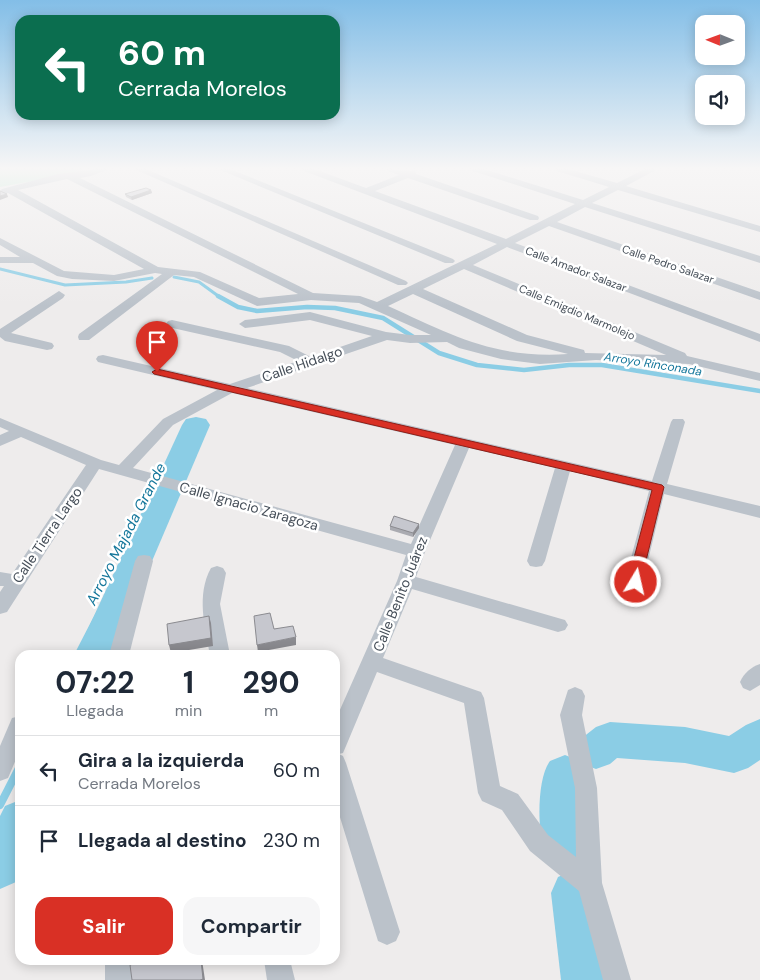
<!DOCTYPE html>
<html lang="es">
<meta charset="utf-8">
<style>
:root{--surface:#fff;--page:#f6f6f7;--text:#1f2937;--muted:#747a83;--line:#e0e1e3;--accent:#d93025}
body{margin:0;font-family:"DM Sans",sans-serif;background:var(--page);color:var(--text);height:100vh;display:flex;flex-direction:column;font-size:19px;white-space:nowrap}
*{box-sizing:border-box;margin:0}
p{font-size:16px;color:var(--muted)}
.icon{flex:none;width:28px;height:28px;fill:none;stroke:currentColor;stroke-width:2;stroke-linecap:round;stroke-linejoin:round}
.map{position:relative;flex:1;overflow:hidden}
.sheet{position:absolute;left:15px;top:650px;width:325px;height:315px;display:flex;flex-direction:column;background:var(--surface);border-radius:15px;box-shadow:0 2px 12px #0003}
.sheet>*{flex:none}
.hud{position:absolute;left:15px;top:15px;width:325px;height:105px;border-radius:15px;box-shadow:0 2px 12px #0003;background:#0b6e4f;color:#fff;overflow:hidden}
.needle{width:32px;rotate:271deg}
.buttons{position:absolute;left:695px;top:15px;display:grid;gap:10px}
.buttons a{display:grid;place-items:center;width:50px;height:50px;border-radius:10px;background:var(--surface);box-shadow:0 2px 12px #0003;font-size:25px}
.pin{position:absolute;display:grid;place-items:center;width:42px;height:42px;color:#fff;margin:-51px -21px;border-radius:50% 50% 50% 0;rotate:-45deg;box-shadow:0 0 5px #0007}
.pin .icon{rotate:45deg}
.me{position:absolute;width:55px;margin:-28px;rotate:9deg;stroke-linejoin:round;filter:drop-shadow(0 0 4px #0008)}
.turn{display:flex;align-items:center;gap:18px;height:105px;padding:0 20px;font-size:22px}
.turn .icon{width:65px;height:65px;stroke-width:2.5}
.turn b{display:block;font-size:35px;line-height:42px}
.eta{display:flex;justify-content:space-evenly;align-items:center;height:85px;text-align:center}
.eta b{font-size:30px;font-weight:700;line-height:35px}
.button{display:flex;gap:10px;margin-top:auto;padding:10px 20px}
.button a{flex:1;height:58px;border-radius:15px;background:var(--accent);color:#fff;font-size:20px;font-weight:700;line-height:58px;text-align:center}
.button a+a{background:var(--page);color:var(--text)}
ul{padding:0;list-style:none}
li{display:flex;align-items:center;gap:15px;height:70px;padding:0 20px;border-top:1px solid var(--line)}
li div{flex:1}
li b{display:block;font-size:19px}
li em{font-style:normal}
.map>svg:first-child{display:block}
.green{fill:#bbead0}
.lines{fill:none;stroke-linecap:round;stroke-linejoin:round}
.stream-far3{stroke:#8bcde5;stroke-width:3}
.stream-far2{stroke:#8bcde5;stroke-width:4.5}
.stream-far1{stroke:#8bcde5;stroke-width:5.5}
.stream{stroke:#8bcde5;stroke-width:8}
.river{fill:#8bcde5;fill-rule:evenodd}
.minor{fill:#bbc2ca;fill-rule:evenodd}
.wall{fill:#aaabb1}
.shaded-wall{fill:#8b8b90}
.building{fill:#c6c7ce;stroke:#8b8b90}
.route{fill:#d93025;stroke:#8d1f18}
.labels{text-anchor:middle;stroke-width:5;stroke-linejoin:round;paint-order:stroke}
.far-street-label{font-size:11px;fill:#454e58;stroke:#fff}
.far-water-label{font-size:12px;font-style:italic;fill:#15779b;stroke:#fff}
.street-label{font-size:14px;fill:#454e58;stroke:#fff}
.water-label{font-size:15px;font-style:italic;fill:#15779b;stroke:#fff}
</style>
<div class="map">
<svg width="760" height="980" viewBox="0 0 760 980">
<rect width="100%" height="100%" fill="#eeecec"/>
<path class="green" d="M0,169H85L55,177L0,187Z"/>
<g class="lines">
<g class="stream-far3">
<path d="M0,269L65,285L126,282L152,278"/>
<path d="M174,277L199,282L221,298"/>
</g>
<g class="stream-far2">
<path d="M218,296L238,307L257,311L307,307L335,308L383,318L439,353L477,365L524,370L569,365H602L760,391"/>
<path d="M175,466L196,425"/>
</g>
<path class="stream-far1" d="M77,655L175,465"/>
<path class="stream" d="M0,805L20,766"/>
<g class="river">
<path d="M196,417L206,419L210,425L112,655H76L182,425L186,419Z"/>
<path d="M760,719V760L748,768L734,773L685,763L617,758L610,764L596,769L582,764L576,751L582,738L596,727L610,722L685,727L729,736L746,725Z"/>
<path d="M565,755L580,761L586,774L584,778V822L587,842L581,857L565,864L549,857C547,853 544,848 543,843C537,824 538,776 550,761Z"/>
<path d="M20,800V873L16,882L0,889V816L5,806Z"/>
<path d="M574,870L590,877L597,893L611,980H561L551,893L558,877Z"/>
</g>
<g class="minor">
<path d="M96,169H109L91,176L80,178L313,293L360,296L377,302L497,244L304,171L303,169H314L366,188L399,175L388,171L387,169C395,169 401,171 407,171C410,172 413,171 415,171L416,174L538,216L539,218L538,220H530L408,178L375,191L506,239L575,204L473,171L472,169H484L583,200L609,187L557,171L556,169H568L617,183L645,169H655L654,171L626,186L760,226V232L618,190L592,203L760,256V263L585,207L557,222L760,292V300L549,226L515,243L760,334V342L507,247L473,265L685,353L687,356L760,373V381L689,364L596,360L540,364L501,359L459,348L447,342L410,343L387,340L247,388L652,481L671,422L673,419H683L685,422L667,484L760,506V518L664,494L645,573V582L642,587L636,589L630,587L627,582V573L649,491L570,471L545,561L542,566L536,567L530,566L527,561L555,468L469,448L425,552L416,577L558,618L565,620L568,625L565,630L558,632L412,589L383,658L481,692L484,698L500,786L518,794L548,835L576,857L575,788L560,715L568,690L575,687L582,690L585,696L582,715L597,788L602,883L631,980H603L579,891L530,851L502,810L482,801L478,793L464,703L377,672L346,746L343,753L339,754L343,756L346,763L400,932L396,941L387,945L378,941L335,801V721L397,581L406,555L99,469L7,612L0,614V592L4,586H0V572L12,574L86,465L21,437L0,446V435L9,431L0,427V418L101,460L119,465L163,419L217,390L98,362L96,359L98,356L103,355L230,384L298,361L280,352L168,327L166,324L168,321L172,320L289,346L311,357L372,336L310,320L245,328L239,324L245,320L310,312L386,332L410,335H431L359,303L311,300L257,306L194,277L174,275L89,340H79L78,337L79,334L162,274L155,273L114,281L72,279L57,276L33,263H0V257H20L0,245V238L64,271L114,275L144,269L8,193L5,194L0,191L2,189L58,174ZM67,179L298,294L259,298L200,272L158,267L18,190ZM464,269L666,355L585,353L584,350L527,335L423,289ZM413,294L517,341L568,354C495,359 452,335 388,306ZM232,393L455,445L411,544L133,468L173,425Z"/>
<path d="M134,169H146L406,281L408,283L406,285H398Z"/>
<path d="M218,169H230L453,259L455,261L453,263H445Z"/>
<path d="M59,291L65,295L63,298L11,333L52,343L54,346L52,349L47,350L5,341L0,337V329Z"/>
<path d="M144,555L150,556L153,561L129,655H109L135,561L138,556Z"/>
<path d="M217,566L223,568L226,573L220,604L230,655H210C205,627 196,595 211,568Z"/>
<path d="M760,664V685L750,691L743,688L740,682C744,673 751,667 760,664Z"/>
<path d="M20,716V750L8,778L0,781V746L12,718Z"/>
<path d="M105,960H131L133,980H105Z"/>
<path d="M264,960H290L295,980H267Z"/>
</g>
</g>
<g class="wall">
<path d="M151,190L152,193L132,200L126,197L125,194Z"/>
<path d="M390,526L419,528L413,537L390,530Z"/>
</g>
<g class="shaded-wall">
<path d="M151,190L152,193L132,200L131,197Z"/>
<path d="M7,194L8,197L0,200V196Z"/>
<path d="M419,524V528L413,537V533Z"/>
<path d="M209,616L211,623L213,646L171,653L169,645Z"/>
<path d="M296,637V645L258,652L257,645Z"/>
<path d="M128,960H153L131,966Z"/>
<path d="M201,960H202L205,980H200Z"/>
</g>
<g class="building">
<path d="M146,188L151,190L131,197L125,194Z"/>
<path d="M0,191L7,194L0,196Z"/>
<path d="M394,516L419,524L413,533L390,526Z"/>
<path d="M270,613L274,629L293,626L296,637L257,645L254,616Z"/>
<path d="M209,616L211,638L169,645L167,624Z"/>
<path d="M148,960H201L203,979L200,980H132L130,965Z"/>
</g>
<linearGradient id="sky" x2="0" y2="1"><stop stop-color="#83bee7"/><stop offset="0.55" stop-color="#f7f6f6"/><stop offset="1" stop-color="#f7f6f6" stop-opacity="0"/></linearGradient>
<rect width="760" height="306" fill="url(#sky)"/>
<path class="route" d="M157,369L662,485L664,487L643,573L641,585H632L630,573L652,490L154,374L152,372Z"/>
<g class="labels">
<g class="far-street-label">
<text transform="translate(668 264) rotate(19)" y="4">Calle Pedro Salazar</text>
<text transform="translate(576 269) rotate(21)" y="4">Calle Amador Salazar</text>
<text transform="translate(577 312) rotate(23)" y="4">Calle Emigdio Marmolejo</text>
</g>
<g class="far-water-label">
<text transform="translate(653 364) rotate(9)" y="4">Arroyo Rinconada</text>
</g>
<g class="street-label">
<text transform="translate(302 364) rotate(-19)" y="5">Calle Hidalgo</text>
<text transform="translate(249 506) rotate(16)" y="5">Calle Ignacio Zaragoza</text>
<text transform="translate(47 535) rotate(-56)" y="5">Calle Tierra Largo</text>
<text transform="translate(400 594) rotate(-68)" y="5">Calle Benito Juárez</text>
</g>
<g class="water-label">
<text transform="translate(126 534) rotate(-63)" y="5">Arroyo Majada Grande</text>
</g>
</g>
</svg>
<div class="buttons">
<a><svg class="needle" viewBox="-14 -14 28 28"><path d="M0-13l5 13h-10z" fill="#e53935"/><path d="M0 13l5-13h-10z" fill="#747a83"/></svg></a>
<a><svg class="icon" aria-label="sound" viewBox="0 0 24 24"><path d="M4 9h4l5-4v14l-5-4H4zM17 9q2 3 0 6"/></svg></a>
</div>
<div class="pin" style="left:157px;top:372px;background:#d93025"><svg class="icon" aria-label="arrive" viewBox="0 0 24 24"><path d="M6 21V4h12l-3 4 3 4H6"/></svg></div>
<svg class="me" style="left:636px;top:582px" viewBox="-20 -20 40 40"><circle r="17" fill="#d93025" stroke="#fff" stroke-width="3"/><path d="M0-11L8 9 0 5-8 9z" fill="#fff"/></svg>
<div class="hud">
<div class="turn"><svg class="icon" aria-label="left" viewBox="0 0 24 24"><path d="M17 20v-9H6M10 6l-5 5 5 5"/></svg><div><b>60 m</b>Cerrada Morelos</div></div>
</div>
<section class="sheet">
<div class="eta">
<div><b>07:22</b><p>Llegada</p></div>
<div><b>1</b><p>min</p></div>
<div><b>290</b><p>m</p></div>
</div>
<ul>
<li><svg class="icon" aria-label="left" viewBox="0 0 24 24"><path d="M17 20v-9H6M10 6l-5 5 5 5"/></svg><div><b>Gira a la izquierda</b><p>Cerrada Morelos</p></div><em>60 m</em></li>
<li><svg class="icon" aria-label="arrive" viewBox="0 0 24 24"><path d="M6 21V4h12l-3 4 3 4H6"/></svg><div><b>Llegada al destino</b></div><em>230 m</em></li>
</ul>
<div class="button"><a>Salir</a><a>Compartir</a></div>
</section>
</div>
